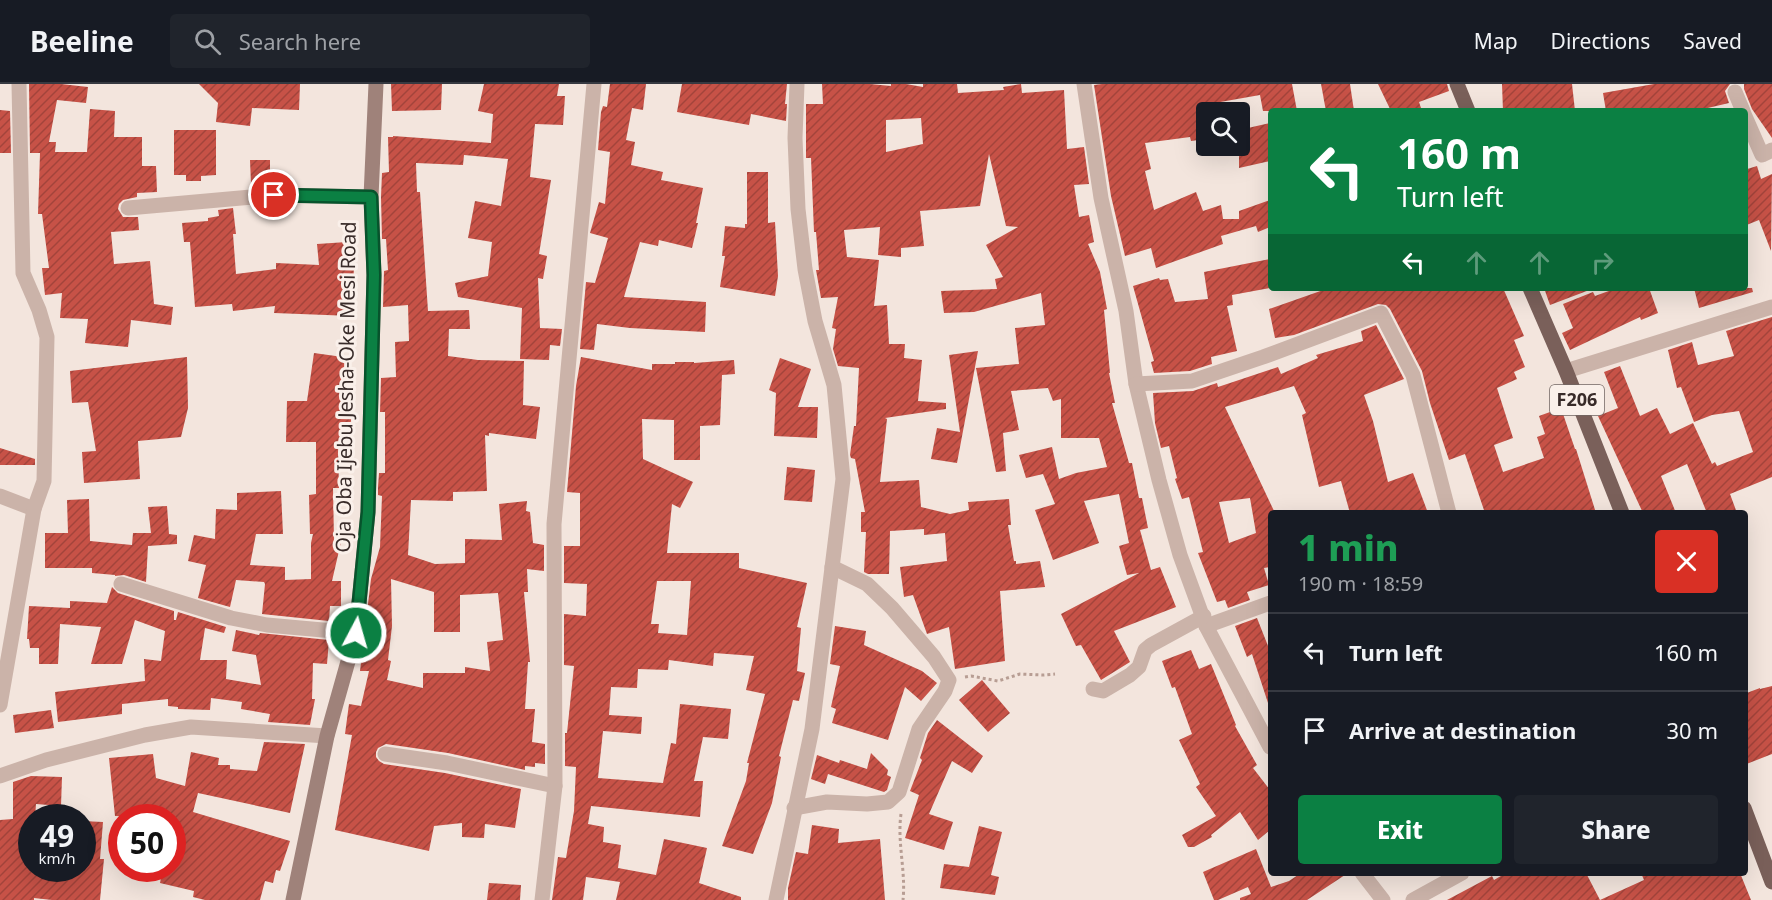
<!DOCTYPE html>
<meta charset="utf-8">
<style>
:root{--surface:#171b24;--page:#20242c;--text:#f1f3f6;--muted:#9ea1a6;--line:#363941;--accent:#0b8043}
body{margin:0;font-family:"Noto Sans",sans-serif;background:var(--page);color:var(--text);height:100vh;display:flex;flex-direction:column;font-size:22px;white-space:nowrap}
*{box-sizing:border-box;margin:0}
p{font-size:20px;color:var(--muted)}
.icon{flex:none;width:33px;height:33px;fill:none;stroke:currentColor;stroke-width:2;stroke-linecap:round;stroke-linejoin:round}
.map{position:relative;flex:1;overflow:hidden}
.details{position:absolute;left:1268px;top:426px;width:480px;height:366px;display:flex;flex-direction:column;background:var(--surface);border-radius:6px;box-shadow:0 6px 24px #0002}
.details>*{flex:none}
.guide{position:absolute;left:1268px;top:24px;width:480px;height:183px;border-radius:6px;box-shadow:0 6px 24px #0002;background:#0b8043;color:#fff;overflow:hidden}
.fabs{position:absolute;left:1196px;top:18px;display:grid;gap:12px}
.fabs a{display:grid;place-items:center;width:54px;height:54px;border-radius:6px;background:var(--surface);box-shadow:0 6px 24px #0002;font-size:30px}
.speed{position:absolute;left:18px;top:720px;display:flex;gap:12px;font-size:30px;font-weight:700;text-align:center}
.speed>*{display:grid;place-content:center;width:78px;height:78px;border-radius:50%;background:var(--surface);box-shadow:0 6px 24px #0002;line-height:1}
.speed small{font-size:15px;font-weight:400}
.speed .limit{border:9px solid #d22;background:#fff;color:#111}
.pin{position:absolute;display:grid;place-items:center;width:51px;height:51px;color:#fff;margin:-26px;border:3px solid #fff;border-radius:50%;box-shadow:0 2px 6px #0007}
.me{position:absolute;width:66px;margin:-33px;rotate:6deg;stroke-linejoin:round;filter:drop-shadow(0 0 4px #0008)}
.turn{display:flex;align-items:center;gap:21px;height:126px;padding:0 30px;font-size:27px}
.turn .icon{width:78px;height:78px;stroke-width:2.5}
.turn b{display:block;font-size:42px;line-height:51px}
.lanes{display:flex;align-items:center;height:57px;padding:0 30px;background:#0003;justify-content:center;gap:30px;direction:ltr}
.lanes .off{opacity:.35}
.round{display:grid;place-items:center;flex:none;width:63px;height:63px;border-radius:6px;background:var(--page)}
.summary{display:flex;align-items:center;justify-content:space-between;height:102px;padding:0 30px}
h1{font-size:36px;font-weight:800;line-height:45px;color:#1e9e55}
.action{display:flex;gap:12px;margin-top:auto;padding:12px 30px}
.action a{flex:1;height:69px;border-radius:6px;background:var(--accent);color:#fff;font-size:24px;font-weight:800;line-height:69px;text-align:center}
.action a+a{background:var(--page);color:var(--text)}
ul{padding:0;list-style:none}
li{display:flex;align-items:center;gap:18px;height:78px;padding:0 30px;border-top:2px solid var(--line)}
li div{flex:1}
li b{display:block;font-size:22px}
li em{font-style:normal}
header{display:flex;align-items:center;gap:36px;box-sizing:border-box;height:84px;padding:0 30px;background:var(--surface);border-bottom:2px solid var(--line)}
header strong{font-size:28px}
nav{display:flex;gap:33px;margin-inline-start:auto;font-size:21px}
.search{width:420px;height:54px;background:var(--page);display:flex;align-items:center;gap:15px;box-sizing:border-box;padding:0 21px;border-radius:6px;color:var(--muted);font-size:22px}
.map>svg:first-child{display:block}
.building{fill:url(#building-hatch);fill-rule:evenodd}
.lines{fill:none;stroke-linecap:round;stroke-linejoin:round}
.path{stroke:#b79d93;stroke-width:3;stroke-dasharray:3 3;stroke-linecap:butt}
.street{stroke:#cbb3a9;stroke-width:15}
.secondary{stroke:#9f827a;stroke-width:15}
.primary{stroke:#7a605a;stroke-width:15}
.route-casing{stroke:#07532c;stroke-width:15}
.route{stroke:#0b8043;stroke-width:10}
.labels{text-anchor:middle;stroke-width:6;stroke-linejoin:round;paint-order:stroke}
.shield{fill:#faf0ea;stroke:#726663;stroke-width:1.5}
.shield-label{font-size:18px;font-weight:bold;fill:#382b29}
.street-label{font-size:20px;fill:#382b29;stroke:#faf0ea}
</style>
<header>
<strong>Beeline</strong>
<div class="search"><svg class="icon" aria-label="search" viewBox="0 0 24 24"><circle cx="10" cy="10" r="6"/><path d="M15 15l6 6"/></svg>Search here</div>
<nav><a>Map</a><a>Directions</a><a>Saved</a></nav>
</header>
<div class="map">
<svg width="1772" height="816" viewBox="0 0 1772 816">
<defs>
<pattern id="building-hatch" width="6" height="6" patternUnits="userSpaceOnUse" patternTransform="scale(1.5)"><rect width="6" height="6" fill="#c75247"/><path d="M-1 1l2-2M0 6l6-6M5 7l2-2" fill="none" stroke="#a3443b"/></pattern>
</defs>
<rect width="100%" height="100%" fill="#f3e5dd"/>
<g class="building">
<path d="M29,0H61L88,3L86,19L57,16L49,58H56L55,68H87L90,25L115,27L114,53H142V82H156L157,108L137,109V113L123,116L119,120L118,125L123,133H138L139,146L111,148L114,180L150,177L154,220L173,223L171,241L131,236L128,263L85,259L88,235L60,234L62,209L45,211L42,184H49L42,130H38L40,69H30Z"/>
<path d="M199,0H300L299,26L252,24L250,42L216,38L218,19Z"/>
<path d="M391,0H442L441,26L392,27Z"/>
<path d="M484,0H559L557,12H565L563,41L535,40L530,93L551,96L539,170L547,172L543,195L538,194L540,244L562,245L560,262L550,261L549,276L520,275L522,224L458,213L455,199L488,192L492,158L468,154L475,117L501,122L508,75L464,71L463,81L416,79L417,108H420L428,227L469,226L470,245H449L448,272L478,276L524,277L523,321L540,323L536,355L489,349V352L485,351L487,407L453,408V417L411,416L408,471L435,480L465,479V455L502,456L499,420L527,417L526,427L530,428L533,459L544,461V487L527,485L528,508H524L530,578H528L525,625H535L532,658L545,660V680L535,679V683L525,682V686L448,669L386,660L378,664L376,668V673L379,677L384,680L445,689L521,705L515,744L485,740L484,754L462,753V739L434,742L429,767L335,746L352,651L345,650L349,620L361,622L369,587H360L371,495L380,463L382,412L378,411V403L379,389H385V328H380L381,294L396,293L395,258L409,257L408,221L383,223L384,187L388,186L386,155H382L381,113L382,89L389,88L388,53H393V52L491,59L493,30L478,27ZM391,495L434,508V548H460V511L498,509L503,556L487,558L490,587L465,583V589H423V604L387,596L391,577L388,576L392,542Z"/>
<path d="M610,0H646L643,26L632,24L626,56L635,58L631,81L663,88L661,96L703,104L696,139H698L692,164L659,156L658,162L640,158L624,213L706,218L705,248L630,244L597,240L594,266L580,265L586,198L595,199L608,154L590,149L599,118L605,120L610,68L598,66L601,28L603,22L607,23Z"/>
<path d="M682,0H787L785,20H787L786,37L751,30L749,41L677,28Z"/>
<path d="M822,0H870L891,2V0H906L923,3V0H957L958,9L1004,6L1003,3L1021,0L1022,9L1064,6L1067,65L1084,63L1089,100L1074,101L1079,133L1089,131L1094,158L1088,160L1100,188L1107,225L1104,226L1110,289H1109L1115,319H1112L1129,379H1132L1139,414H1142L1148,444L1140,446L1151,486L1160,483L1176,523L1114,547L1130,578L1101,596L1081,561L1076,562L1061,530L1139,489L1127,491L1119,462L1129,459L1119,410L1084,417L1099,459L1053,476L1035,426L1055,420L1043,390L1026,394L1019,371L1052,363L1059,395L1076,389L1107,383L1099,354H1061V315L1053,317L1048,304L1011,307L1019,346L1003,349L1006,387L996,388L976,284L1019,280L1015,244L1045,241L1041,209L974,228L944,229L941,207L997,205L995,195L1003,193L986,161L1018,143L1006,142L989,70L980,122L920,127L924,162L901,164V173L878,171L880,143L844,146L847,173L879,176L874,222L887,221L889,260H905L904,274L922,276L918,317L946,319V325L885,334L887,335L880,398L919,396L921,423L950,430L969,426L968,418L1009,415L1011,441H1008L1014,477H1016V480L1040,477L1045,503L1000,507L1005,577L955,585L949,543L927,550L913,511L904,513L900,483L947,477L945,449L924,451V445L890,447L889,490H868L864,488L866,448H861V428H865L855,375L851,374L850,371L854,342H856L859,284L838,282L833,265L836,245L832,244L838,213L821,214L816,186H819L816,148H814L811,74H806V20H823ZM921,34L923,60L886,68V36Z"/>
<path d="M1102,0H1292L1297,27H1263L1260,11L1209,20L1210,28H1206V55L1191,57L1190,53L1145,59L1151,85L1145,87L1154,126L1196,108L1203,127L1221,121L1223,135H1239V127L1270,116V143L1258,148L1256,142L1221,152L1223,160L1156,184L1151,164L1125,172L1111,112L1094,1Z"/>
<path d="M1321,0H1350L1354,27H1326Z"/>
<path d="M1378,0H1447L1449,7L1419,18L1422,27H1391Z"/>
<path d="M1502,0H1572L1575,27H1503Z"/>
<path d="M1654,0H1730L1725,7L1729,19L1695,27H1606L1603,9Z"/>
<path d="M1744,0H1772V54L1752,25L1744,5Z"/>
<path d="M0,26L10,27L11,69H0Z"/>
<path d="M1270,39V77L1239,84V46Z"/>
<path d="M174,46H216V91L201,92V97H186V91H174Z"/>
<path d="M250,76H270V100H251Z"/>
<path d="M1757,82L1761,95L1772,90L1771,167L1759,136L1744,142V86Z"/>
<path d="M747,88H768V139L775,138L778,192L775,212L720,203L725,172H722L725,142L745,144V140H747Z"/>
<path d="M233,124L236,150H233L236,190L276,185V179L319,181L317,160L347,158L349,182H354L352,232L274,229L275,222L233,227L232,220L195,223L190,158H184L182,139L208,137V134L219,132L218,126Z"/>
<path d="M1270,175V204L1232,211L1233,221L1227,222L1237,267L1211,273L1212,280L1190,287L1154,289L1151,278L1154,277L1133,202L1159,194L1160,196L1168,195L1175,218L1208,215L1204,188Z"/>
<path d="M1329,204H1503L1524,252L1514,256L1525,283L1514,288L1517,295L1497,304L1513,354L1494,361L1503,388L1544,374L1537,353L1545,350L1539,332L1561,324L1575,365H1576L1596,429H1485L1465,370L1449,376L1430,319L1422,287L1390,225L1386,221L1378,220L1294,251L1275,254L1269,225Z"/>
<path d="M1544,204H1592V205L1550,221Z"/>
<path d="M1617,204H1649L1658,229L1641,236L1640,233L1570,266L1562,249L1573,244L1563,220L1593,208L1595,212Z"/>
<path d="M1694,204H1752L1753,208L1699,224Z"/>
<path d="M1772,233V393L1730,410L1737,429H1707L1687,380L1661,392L1676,429H1643L1598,332L1618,324L1604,288L1620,282L1640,332L1657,324L1670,350L1693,339L1712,380L1715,378L1717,382L1753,368L1739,327L1712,331L1694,338L1681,303L1677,304L1668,266L1692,258L1698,281L1734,272L1726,247Z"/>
<path d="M1376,241L1404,295L1364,311L1373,337L1388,398L1413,389L1428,429H1350L1341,397L1319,403L1302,331L1306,329L1294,302L1225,323L1275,429H1270V483L1264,484L1269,501L1247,508L1250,516L1228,524L1225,516L1217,518L1198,469L1203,468L1189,413L1182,415L1175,395L1177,394L1169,362L1161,364L1155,339L1153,309L1193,307L1217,299L1218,303L1278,283L1281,290L1318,274L1316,271L1363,257L1361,247ZM1250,414L1256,449L1229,459L1219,418Z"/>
<path d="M978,267L957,379L931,375L937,344L960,348L949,271Z"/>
<path d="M314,269L350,274L344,322L353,323L347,363L338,362L339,404H333L334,456L341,458L332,497H341V522H330L329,537L262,530L265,500L264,498L236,496L230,523L198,514L206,481L188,477L194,451L215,455L216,425L237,426V409L281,407L283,450H256L250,481L285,483V496L311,495V459L313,450H310L309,411L316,410V358H286L287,317H307Z"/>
<path d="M187,273L188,324L181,353L138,357L140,395L84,399L82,368L96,367L88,318L72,319L70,287Z"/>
<path d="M581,273L652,286V280H675V278H694V279L734,276L735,290L722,291L720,341L700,342V376H674V336L642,335L643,375L693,398L680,424L672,420L667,469H739V484L807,499L797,543L801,544L797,587L805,589L799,617L793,616L779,672L781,673L772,719L753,770L722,762L746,697L749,679H747L765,610L746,606L754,572L714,569L713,582L669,576L668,586L638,585L637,604L611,603L609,631L642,633L641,650L603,647L598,694L663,699L671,659L676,660L680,620L731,625L728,655L703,653L694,697H703L700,733L591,722L588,740L604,743L603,758L621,761L618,784L656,791L664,755L707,764L699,799L741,813V816H616L620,798L586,793L583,816H552L558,773L566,774L574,727L576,683L565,682V649H567L574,582L564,581V530L586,532L587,500L564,499V462H580V409L567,408L576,302ZM657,497H691L687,551L658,549L659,540H651Z"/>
<path d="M780,274L811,285L798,323H818L817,354L774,352L776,309L769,306Z"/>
<path d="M0,364L35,375V381H0Z"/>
<path d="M787,383L815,386L812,418L784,416Z"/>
<path d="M89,415L90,457L132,461L133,449H151L148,423L167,422L169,450L177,451V460L148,462L146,498L124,491L115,492V491L92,489V484H45V449H68L67,416Z"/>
<path d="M112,503L118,509L174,527V536H176L178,528L226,543L224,549L205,544L200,576H227L226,595L261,601L256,571L232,567L236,546L259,551L260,549L329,556L327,580L313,579L312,615H315L310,641L268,638L270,630L241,625L242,618L211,614L210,626L178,625V623L168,622V615L122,620V630L58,638L55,608L145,597L144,575L161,577L165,547L135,536L122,580H91L101,543L60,540L58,580H39V564H30L29,555H27L29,522L70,524V517L107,519Z"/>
<path d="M1257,534L1270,567V619H1268L1252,570L1247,573L1235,542Z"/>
<path d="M835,542L866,547L864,561L922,587L937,599L921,617L905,603L888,656L832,639L836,625L831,623L840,582L830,580Z"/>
<path d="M1191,566L1199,585L1211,580L1236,641L1235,642L1257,681L1253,684L1270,706V746L1258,756L1240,728L1211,751L1212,753L1194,763H1188L1182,751L1216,732L1196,703L1200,700L1179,656L1192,650L1175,603L1172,604L1162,577Z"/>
<path d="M982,596L1010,629L988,648L959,616Z"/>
<path d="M1772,602V670L1744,681V610L1760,604V605Z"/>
<path d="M51,626L54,644L15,649L13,631Z"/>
<path d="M937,636L983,672L972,689L952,677L929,730L953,738L944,766L905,754L919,711L910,707L922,676L920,674L928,649Z"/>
<path d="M264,658L305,660L290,729L198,709L193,728L290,757L280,787L276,786L273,799L265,797L260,816H205L193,813L194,807L160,799L163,784H172V734L115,732L109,674L153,670L156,694L185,702L191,668L219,674L218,681H230V685L257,687Z"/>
<path d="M871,669L888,686L887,691L891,693L887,706L884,708L828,690L825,700L811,695L817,671L839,679L840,676L867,685Z"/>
<path d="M31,692L62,693L61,722L36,720L35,734H32V784L75,788V786L82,787V737L103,738L100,775H104L100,816H52L34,814V816H0V736L13,735V698Z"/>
<path d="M812,741L839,745L838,759L880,755L885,816H788V804L796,768L808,770Z"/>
<path d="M979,742L1002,748L991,791L999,793L995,811L940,804L944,780L969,783Z"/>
<path d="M1256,765L1271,803L1289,797L1301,789H1348L1307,816H1240V814L1251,810L1248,803L1218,816H1214L1203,788Z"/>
<path d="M1506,789H1586L1600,816L1644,796L1641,789H1740L1751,816H1447L1492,792L1494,796Z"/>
<path d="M489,799L521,801L520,816H487Z"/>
</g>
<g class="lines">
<g class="path">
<path d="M965,593L971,592L998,597L1020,590L1044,591L1055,590"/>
<path d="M901,730C897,759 906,787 903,816"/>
</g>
<g class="street">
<path d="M1084,0L1101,114L1126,227L1136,300L1159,396L1180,471L1206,542L1270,663"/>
<path d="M1735,8L1743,27"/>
<path d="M1744,30L1762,71L1772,66"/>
<path d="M128,124L274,111L371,113"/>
<path d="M1566,287L1772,223"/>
<path d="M1136,300L1192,297L1263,273L1381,229L1413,291L1449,429"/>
<path d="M0,412L34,425"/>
<path d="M121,500L231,534L267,541L356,549"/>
<path d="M1206,542L1270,519"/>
<path d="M1093,605L1103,607L1130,591L1139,583L1145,566L1151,561L1204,532"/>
<path d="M0,621L34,425L44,397L47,253L39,226L23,189L19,0"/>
<path d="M385,670L447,679L555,702"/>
<path d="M0,692L46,676L145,651L191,643L327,652"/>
<path d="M794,724L827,718L867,720L888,718L899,708L919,645L945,607L949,596L934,573L892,524L867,500L832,483"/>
<path d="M1362,789L1383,816"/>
<path d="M542,816L555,702L554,440L594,0"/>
<path d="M776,816L812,645L843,395L834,301L815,237L805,185L798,125L795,54L797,0"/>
<path d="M1413,816L1462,789"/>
</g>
<path class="secondary" d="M293,816L327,652L356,549L368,428L374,191L371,113L376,0"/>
<g class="primary">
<path d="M1457,0L1468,27"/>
<path d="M1530,204L1566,287L1622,429"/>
<path d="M1744,724L1772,798"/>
</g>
</g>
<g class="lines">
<g class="route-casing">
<path id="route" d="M274,111L371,113L374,191L368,428L356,549"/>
</g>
<use href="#route" class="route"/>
</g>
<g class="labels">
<rect class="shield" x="1550" y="301" width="54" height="30" rx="4.5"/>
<g class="shield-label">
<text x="1577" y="322">F206</text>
</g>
<g class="street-label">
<text transform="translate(346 303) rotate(-89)" y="7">Oja Oba Ijebu Jesha-Oke Mesi Road</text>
</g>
</g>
</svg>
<div class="fabs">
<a><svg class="icon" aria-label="search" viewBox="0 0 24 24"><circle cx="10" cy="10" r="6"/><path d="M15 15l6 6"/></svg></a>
</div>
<div class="speed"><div>49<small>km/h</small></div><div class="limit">50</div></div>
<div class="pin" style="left:274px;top:111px;background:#d93025"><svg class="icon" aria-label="arrive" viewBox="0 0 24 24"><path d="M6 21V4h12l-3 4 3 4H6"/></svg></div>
<svg class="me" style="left:356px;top:549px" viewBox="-20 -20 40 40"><circle r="17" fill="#0b8043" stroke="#fff" stroke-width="3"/><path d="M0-11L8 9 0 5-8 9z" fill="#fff"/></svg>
<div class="guide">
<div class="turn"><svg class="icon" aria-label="left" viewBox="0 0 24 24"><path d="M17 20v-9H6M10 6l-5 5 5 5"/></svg><div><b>160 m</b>Turn left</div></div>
<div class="lanes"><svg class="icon" aria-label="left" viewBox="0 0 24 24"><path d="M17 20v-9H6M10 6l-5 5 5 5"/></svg><svg class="icon off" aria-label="ahead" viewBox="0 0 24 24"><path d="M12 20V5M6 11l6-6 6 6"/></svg><svg class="icon off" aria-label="ahead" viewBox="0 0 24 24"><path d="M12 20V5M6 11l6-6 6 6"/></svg><svg class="icon off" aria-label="right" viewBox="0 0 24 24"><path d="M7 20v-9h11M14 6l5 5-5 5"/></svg></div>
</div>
<section class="details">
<div class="summary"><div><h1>1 min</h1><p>190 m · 18:59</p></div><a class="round" style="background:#d93025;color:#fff"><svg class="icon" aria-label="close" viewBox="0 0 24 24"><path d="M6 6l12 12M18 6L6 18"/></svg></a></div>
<ul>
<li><svg class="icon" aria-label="left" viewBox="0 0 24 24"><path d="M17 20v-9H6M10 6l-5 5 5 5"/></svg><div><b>Turn left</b></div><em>160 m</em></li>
<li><svg class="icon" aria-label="arrive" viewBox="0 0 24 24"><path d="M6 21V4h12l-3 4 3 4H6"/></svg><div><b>Arrive at destination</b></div><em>30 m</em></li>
</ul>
<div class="action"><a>Exit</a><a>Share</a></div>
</section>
</div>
